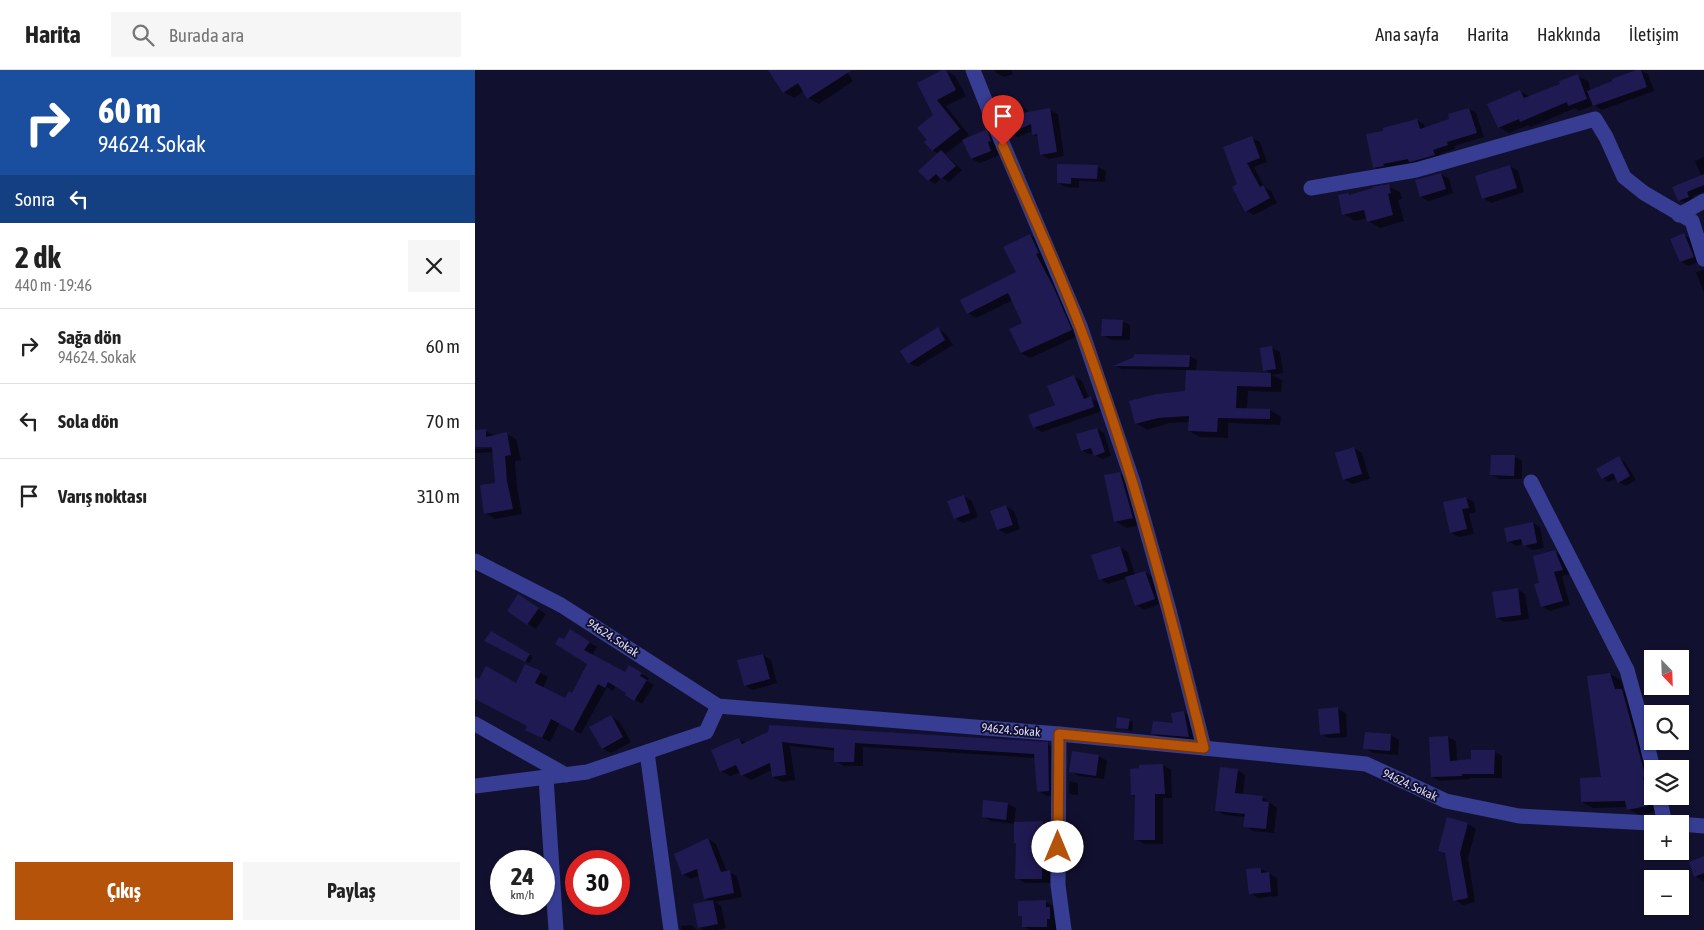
<!DOCTYPE html>
<html lang="tr">
<meta charset="utf-8">
<style>
:root{--surface:#fff;--page:#f6f6f6;--text:#222;--muted:#767676;--line:#e0e0e0;--accent:#b45309}
body{margin:0;font-family:"Asap Condensed",sans-serif;background:var(--page);color:var(--text);height:100vh;display:flex;flex-direction:column;font-size:19px;white-space:nowrap}
*{box-sizing:border-box;margin:0}
p{font-size:16px;color:var(--muted)}
.icon{flex:none;width:28px;height:28px;fill:none;stroke:currentColor;stroke-width:2;stroke-linecap:round;stroke-linejoin:round}
.map{position:relative;flex:1;overflow:hidden}
.drawer{display:flex;flex-direction:column;background:var(--surface);width:475px}
.drawer>*{flex:none}
.guide{background:#1a4fa0;color:#fff;overflow:hidden}
.needle{width:32px;rotate:157deg}
.fabs{position:absolute;left:1169px;top:580px;display:grid;gap:10px}
.fabs a{display:grid;place-items:center;width:45px;height:45px;border-radius:0px;background:var(--surface);box-shadow:0 1px 4px #0004;font-size:25px}
.speed{position:absolute;left:15px;top:780px;display:flex;gap:10px;font-size:25px;font-weight:700;text-align:center}
.speed>*{display:grid;place-content:center;width:65px;height:65px;border-radius:50%;background:var(--surface);box-shadow:0 1px 4px #0004;line-height:1}
.speed small{font-size:12px;font-weight:400}
.speed .limit{border:8px solid #d22;background:#fff;color:#111}
.pin{position:absolute;display:grid;place-items:center;width:42px;height:42px;color:#fff;margin:-51px -21px;border-radius:50% 50% 50% 0;rotate:-45deg;box-shadow:0 0 5px #0007}
.pin .icon{rotate:45deg}
.me{position:absolute;width:55px;margin:-28px;rotate:0deg;stroke-linejoin:round;filter:drop-shadow(0 0 4px #0008)}
.turn{display:flex;align-items:center;gap:18px;height:105px;padding:0 15px;font-size:22px}
.turn .icon{width:65px;height:65px;stroke-width:2.5}
.turn b{display:block;font-size:35px;line-height:42px}
.then{display:flex;align-items:center;height:48px;padding:0 15px;background:#0003;gap:10px;font-size:19px}
.round{display:grid;place-items:center;flex:none;width:52px;height:52px;border-radius:0px;background:var(--page)}
.summary{display:flex;align-items:center;justify-content:space-between;height:85px;padding:0 15px}
h1{font-size:30px;font-weight:700;line-height:38px}
.cta{display:flex;gap:10px;margin-top:auto;padding:10px 15px}
.cta a{flex:1;height:58px;border-radius:0px;background:var(--accent);color:#fff;font-size:20px;font-weight:700;line-height:58px;text-align:center}
.cta a+a{background:var(--page);color:var(--text)}
ul{padding:0;list-style:none}
li{display:flex;align-items:center;gap:15px;height:75px;padding:0 15px;border-top:1px solid var(--line)}
li div{flex:1}
li b{display:block;font-size:19px}
li em{font-style:normal}
header{display:flex;align-items:center;gap:30px;box-sizing:border-box;height:70px;padding:0 25px;background:var(--surface);border-bottom:1px solid var(--line)}
header strong{font-size:24px}
nav{display:flex;gap:28px;margin-inline-start:auto;font-size:18px}
.search{width:350px;height:45px;background:var(--page);display:flex;align-items:center;gap:12px;box-sizing:border-box;padding:0 18px;border-radius:0px;color:var(--muted);font-size:19px}
main{display:flex;flex:1;min-height:0}
.map>svg:first-child{display:block}
.shadow{fill:#0007}
.building{fill:#201a52}
.lines{fill:none;stroke-linecap:round;stroke-linejoin:round}
.minor{stroke:#373d92;stroke-width:15}
.route-casing{stroke:#753606;stroke-width:12}
.route{stroke:#b45309;stroke-width:9}
.labels{text-anchor:middle;stroke-width:4;stroke-linejoin:round;paint-order:stroke}
.street-label{font-size:12px;fill:#dfdeff;stroke:#12102f}
</style>
<header>
<strong>Harita</strong>
<div class="search"><svg class="icon" aria-label="search" viewBox="0 0 24 24"><circle cx="10" cy="10" r="6"/><path d="M15 15l6 6"/></svg>Burada ara</div>
<nav><a>Ana sayfa</a><a>Harita</a><a>Hakkında</a><a>İletişim</a></nav>
</header>
<main>
<section class="drawer">
<div class="guide">
<div class="turn"><svg class="icon" aria-label="right" viewBox="0 0 24 24"><path d="M7 20v-9h11M14 6l5 5-5 5"/></svg><div><b>60 m</b>94624. Sokak</div></div>
<div class="then">Sonra<svg class="icon" aria-label="left" viewBox="0 0 24 24"><path d="M17 20v-9H6M10 6l-5 5 5 5"/></svg></div>
</div>
<div class="summary"><div><h1>2 dk</h1><p>440 m · 19:46</p></div><a class="round"><svg class="icon" aria-label="close" viewBox="0 0 24 24"><path d="M6 6l12 12M18 6L6 18"/></svg></a></div>
<ul>
<li><svg class="icon" aria-label="right" viewBox="0 0 24 24"><path d="M7 20v-9h11M14 6l5 5-5 5"/></svg><div><b>Sağa dön</b><p>94624. Sokak</p></div><em>60 m</em></li>
<li><svg class="icon" aria-label="left" viewBox="0 0 24 24"><path d="M17 20v-9H6M10 6l-5 5 5 5"/></svg><div><b>Sola dön</b></div><em>70 m</em></li>
<li><svg class="icon" aria-label="arrive" viewBox="0 0 24 24"><path d="M6 21V4h12l-3 4 3 4H6"/></svg><div><b>Varış noktası</b></div><em>310 m</em></li>
</ul>
<div class="cta"><a>Çıkış</a><a>Paylaş</a></div>
</section>
<div class="map">
<svg width="1229" height="860" viewBox="0 0 1229 860">
<rect width="100%" height="100%" fill="#12102f"/>
<g class="shadow">
<path d="M301,0H371L378,11L344,34L333,28L329,21L319,28L309,22Z"/>
<path d="M469,0L480,6L491,26L471,36L494,65L489,70L511,61L519,65L524,75L520,77L524,85L505,93L497,89L489,70L470,84L487,100L474,112L467,108L460,114L454,110L464,84L457,80L454,70L460,45L444,13Z"/>
<path d="M520,0H536L538,4L529,7L521,3Z"/>
<path d="M1165,0L1173,4L1179,21L1127,40L1119,35L1104,41L1100,38L1056,57L1053,55L1034,63L1024,57L1045,21L1055,27L1087,14L1102,6L1113,11L1116,20Z"/>
<path d="M543,35L551,39L553,43L575,40L583,44L589,86L574,89L566,84L563,67L558,64V61L543,67L535,63Z"/>
<path d="M994,39L1001,43L1009,67L979,76L980,79L965,84L967,89L906,101L899,97L909,62L942,50L949,54L950,58L976,50Z"/>
<path d="M777,68L785,72L792,92L779,97L790,118L796,121L802,133L779,145L771,141L764,115Z"/>
<path d="M1229,87V122L1218,126L1220,131L1211,134L1204,130L1226,106L1220,91Z"/>
<path d="M1035,96L1043,101L1049,122L1016,133L1008,128Z"/>
<path d="M623,97L631,101L630,112L604,111V118L591,117L583,113Z"/>
<path d="M966,104L974,109L978,123L954,131L946,127L941,111Z"/>
<path d="M913,116L925,122L927,129L923,130L929,151L905,158L893,151L892,148L880,151L869,144L874,124L876,126Z"/>
<path d="M555,165L564,170L605,265L555,288L546,283L549,254L538,230L501,248L493,243L543,203Z"/>
<path d="M1209,165L1217,169L1226,191L1214,196L1206,192Z"/>
<path d="M1229,200V223L1221,202Z"/>
<path d="M647,251L655,255V270H636L628,265Z"/>
<path d="M463,259L471,264L478,275L442,297L434,293Z"/>
<path d="M797,278L805,282L808,303L797,305L807,310L806,322L773,321L772,340H795L806,347L805,355L753,353V368L725,367L714,361L715,352L694,353L672,360L661,353L711,322L712,300L646,299L641,296L714,286L722,290L721,302L797,304L790,300Z"/>
<path d="M599,306L607,311L614,328L624,332L627,341L567,362L559,357L582,336Z"/>
<path d="M622,359L629,363L636,386L627,389L620,385L619,383L614,384L607,380Z"/>
<path d="M0,361H11L20,366L32,364L41,369L46,390L40,391L42,417L47,444L20,449L10,443L22,414L19,382L0,383V379L24,378L23,375L0,376Z"/>
<path d="M879,378L887,383L895,409L877,414L869,409Z"/>
<path d="M1039,386L1047,391V409H1025L1017,405Z"/>
<path d="M1144,388L1150,392L1161,410L1151,416L1144,412L1142,408L1134,412L1127,408Z"/>
<path d="M644,403L657,410L670,454L652,458L640,451Z"/>
<path d="M489,426L497,431L503,447L488,453L480,448Z"/>
<path d="M991,428L999,432L1001,442L994,444L999,464L984,467L976,463L969,433Z"/>
<path d="M531,436L539,441L545,459L531,464L523,459Z"/>
<path d="M1057,453L1065,457L1069,478L1057,480L1049,474L1041,476L1033,471Z"/>
<path d="M645,477L653,482L660,505L670,502L678,507L687,533L669,540L661,535L652,508L633,514L625,509Z"/>
<path d="M1080,482L1088,486L1095,504L1087,506L1095,535L1075,541L1067,536L1066,513Z"/>
<path d="M1042,519L1050,524L1054,549L1030,552L1022,548Z"/>
<path d="M52,530L71,544L61,559L33,541Z"/>
<path d="M95,561L122,577L117,585L150,603L154,597L174,608L172,611L179,615L167,634L151,625L153,623L141,616L138,621L132,617L106,664L85,652L75,672L60,664L54,656L0,628V608L4,610L41,615L51,595L73,607L68,618L91,630L97,624L114,594L89,571Z"/>
<path d="M16,562L58,587L54,593L11,571Z"/>
<path d="M288,585L296,590L302,613L278,620L270,615Z"/>
<path d="M1135,604L1146,610L1149,621L1158,626L1178,701V726L1183,741L1164,745L1153,739V737L1118,738L1107,732L1128,708Z"/>
<path d="M863,639L871,643L872,667L854,668L846,664Z"/>
<path d="M709,642L717,647L722,671L685,667L677,663L700,654Z"/>
<path d="M136,647L144,651L156,672L136,683L128,679L116,658Z"/>
<path d="M654,650L658,652L657,661L642,657Z"/>
<path d="M295,663L572,674L581,679L583,725L572,726L563,721L561,688L388,677V696H369L360,691L361,681L315,676L320,710L307,712L298,707L297,700L276,710L267,705L266,702L255,706L246,701L264,669L271,673Z"/>
<path d="M916,665L924,670L923,685L898,683L890,678Z"/>
<path d="M973,667L981,671L982,691L997,690L1019,681L1027,686V708H995V709L965,711L957,707Z"/>
<path d="M598,683L624,686L632,691L629,709L604,706L596,701Z"/>
<path d="M688,695L696,700L697,728H688V774H669L661,769V727L657,725Z"/>
<path d="M762,700L770,705L768,725L787,727L802,738L799,763L778,761L770,756L771,747L750,745L742,741Z"/>
<path d="M594,711L603,713V725H598L594,723Z"/>
<path d="M533,734L541,738L539,753H568L576,757L575,813H550L542,808V773L541,754L516,751L508,746Z"/>
<path d="M973,749L993,754L1001,759L993,788L1000,832L988,835L980,830L971,785L964,780Z"/>
<path d="M233,769L241,774L252,802H254L262,806L267,827L240,832L246,836L251,858L242,860H229L224,858L235,831L230,828L225,805L216,809L208,804Z"/>
<path d="M1229,788V810L1228,811L1220,806Z"/>
<path d="M786,799L802,808L803,826L783,828L775,823Z"/>
<path d="M571,832L579,836L583,860H555L549,857V848L545,845Z"/>
<path d="M216,855L222,860H207L206,856Z"/>
</g>
<g class="building">
<path d="M293,0H377L332,29L323,13L308,23Z"/>
<path d="M467,0H471L481,20L462,30L485,59L457,81L449,72L452,70L442,58L458,45L442,13Z"/>
<path d="M1161,0H1166L1172,17L1118,36L1112,21L1137,11V9Z"/>
<path d="M1103,4L1112,29L1093,36L1092,32L1045,52L1044,49L1023,58L1012,34L1045,20L1049,28L1085,14L1084,11Z"/>
<path d="M544,33L547,43L575,38L582,82L565,85L562,64L557,65L556,54L534,64L525,41Z"/>
<path d="M994,38L1002,63L972,72L973,75L958,80L960,85L939,91L934,92L933,89L908,94L909,96L898,98L891,64L908,61V58L942,49L945,59L974,49L973,44Z"/>
<path d="M512,59L516,71L513,72L516,81L496,89L487,70Z"/>
<path d="M777,66L785,88L772,93L785,117L788,115L795,128L770,142L757,117L762,114L748,77Z"/>
<path d="M466,80L481,96L466,109L461,104L453,111L443,101Z"/>
<path d="M582,94L623,95L622,109L596,108V114L582,113Z"/>
<path d="M1035,95L1042,118L1007,129L1000,106Z"/>
<path d="M966,103L971,119L945,127L940,110Z"/>
<path d="M1229,104V115L1212,122L1214,127L1203,131L1197,117Z"/>
<path d="M914,114L916,123L913,124L918,145L892,152L889,140L867,145L863,125L874,123V125L898,118L897,117Z"/>
<path d="M1209,163L1219,187L1205,192L1195,169Z"/>
<path d="M555,164L564,183L561,184L578,216L597,260L546,283L534,259L547,253L533,223L492,244L485,230L541,202L528,177Z"/>
<path d="M627,249L648,250L647,266H626Z"/>
<path d="M463,257L470,270L433,294L425,281Z"/>
<path d="M797,276L801,299L788,301L785,278Z"/>
<path d="M659,284L715,285L714,297L638,296L659,287Z"/>
<path d="M711,300L796,303V317L762,316L761,338L795,339V349L743,348L742,362L713,361L714,346L683,348L660,354L654,331L681,324L710,321Z"/>
<path d="M599,305L609,329L616,326L619,337L558,358L553,345L580,335L572,316Z"/>
<path d="M622,358L630,382L619,386L616,378L606,381L601,364Z"/>
<path d="M11,359V367L32,362L36,385L30,386L32,411L38,439L9,444L5,415L20,413L17,377H0V360Z"/>
<path d="M879,377L887,404L868,410L860,383Z"/>
<path d="M1016,385H1040L1039,406L1015,405Z"/>
<path d="M1144,386L1155,406L1143,413L1138,403L1127,409L1121,399Z"/>
<path d="M645,402L658,448L639,452L629,405Z"/>
<path d="M489,425L495,443L479,449L472,431Z"/>
<path d="M991,427L994,438L987,439L992,459L975,463L968,432Z"/>
<path d="M531,435L538,455L522,460L515,441Z"/>
<path d="M1058,452L1062,473L1048,476L1046,469L1032,472L1029,458Z"/>
<path d="M645,476L653,501L624,510L616,485Z"/>
<path d="M1080,480L1088,500L1079,502L1088,531L1066,537L1059,514L1064,513L1058,486Z"/>
<path d="M670,501L680,529L660,536L650,507Z"/>
<path d="M1043,518L1046,545L1021,548L1017,522Z"/>
<path d="M43,524L64,538L52,555L32,541Z"/>
<path d="M95,559L115,572L109,580L150,602L154,595L167,603L165,606L172,610L159,631L150,625L151,623L133,612L130,618L123,614L98,661L76,649L67,668L50,660L52,656L0,629V607L4,609L11,596L41,613L50,594L66,601L60,613L90,628L94,621L97,623L112,594L80,574L84,567L89,569Z"/>
<path d="M16,561L55,584L50,592L9,571Z"/>
<path d="M288,584L295,609L269,616L262,590Z"/>
<path d="M1135,603L1140,619H1147L1169,701L1172,706L1168,707L1173,736L1152,740L1150,731L1106,732L1105,708L1126,707L1112,606Z"/>
<path d="M863,637L865,663L845,665L843,639Z"/>
<path d="M709,641L714,667L676,664L678,651L698,653L696,643Z"/>
<path d="M136,645L148,667L127,679L114,657Z"/>
<path d="M642,647L655,649L653,659L641,658Z"/>
<path d="M294,655L573,672L574,721L562,722L559,684L380,673L379,692H359V678L307,672L311,705L297,707L295,693L266,706L261,695L245,702L236,680L264,668L267,674L293,662Z"/>
<path d="M890,662L916,664L915,681L888,679Z"/>
<path d="M973,666L975,691L996,689V680H1020L1019,704H987V706L956,707L954,667Z"/>
<path d="M597,681L624,685L621,706L594,702Z"/>
<path d="M688,694L690,724H680V770H659L660,725H656L655,699L664,698V695Z"/>
<path d="M745,697L763,699L760,723L788,726L787,731L794,732L791,759L768,757L770,744L740,741Z"/>
<path d="M508,730L533,733L531,750L507,747Z"/>
<path d="M972,747L993,753L985,783L993,828L978,831L970,783L963,781Z"/>
<path d="M568,751L567,809H540L541,773H539V752Z"/>
<path d="M233,768L246,802L255,800L259,823L229,829L222,799L207,805L199,784Z"/>
<path d="M1229,786V803L1219,807L1214,792Z"/>
<path d="M786,798V803L794,802L796,822L774,824L771,799Z"/>
<path d="M238,830L243,854L223,858L218,834Z"/>
<path d="M571,830V837H575V849H572V857H547V846H543V831Z"/>
</g>
<g class="lines">
<g class="minor">
<path d="M498,0L521,58L605,256L658,412L694,540L729,678"/>
<path d="M836,118L941,100L1120,49L1131,67L1149,107L1169,123L1217,151L1229,189"/>
<path d="M1204,145L1229,131"/>
<path d="M1056,412L1152,600L1168,658L1178,699"/>
<path d="M0,491L86,535L243,636L584,664L891,694L971,731L1044,746L1193,754"/>
<path d="M0,654L91,705"/>
<path d="M584,664L583,815L589,860"/>
<path d="M172,682L196,860"/>
<path d="M71,708L81,860"/>
<path d="M0,716L112,702L231,662L243,636"/>
<path d="M1184,726L1190,754"/>
<path d="M1205,754L1229,756"/>
</g>
</g>
<g class="lines">
<g class="route-casing">
<path id="route" d="M528,76C554,137 582,196 605,257C657,395 694,536 729,678L584,664L583,777"/>
</g>
<use href="#route" class="route"/>
</g>
<g class="labels">
<g class="street-label">
<text transform="translate(138 568) rotate(33)" y="4">94624. Sokak</text>
<text transform="translate(536 660) rotate(5)" y="4">94624. Sokak</text>
<text transform="translate(935 715) rotate(25)" y="4">94624. Sokak</text>
</g>
</g>
</svg>
<div class="fabs">
<a><svg class="needle" viewBox="-14 -14 28 28"><path d="M0-13l5 13h-10z" fill="#e53935"/><path d="M0 13l5-13h-10z" fill="#767676"/></svg></a>
<a><svg class="icon" aria-label="search" viewBox="0 0 24 24"><circle cx="10" cy="10" r="6"/><path d="M15 15l6 6"/></svg></a>
<a><svg class="icon" aria-label="layers" viewBox="0 0 24 24"><path d="M12 4l9 5-9 5-9-5zM3 14l9 5 9-5"/></svg></a>
<a>+</a>
<a>−</a>
</div>
<div class="speed"><div>24<small>km/h</small></div><div class="limit">30</div></div>
<div class="pin" style="left:528px;top:76px;background:#d93025"><svg class="icon" aria-label="arrive" viewBox="0 0 24 24"><path d="M6 21V4h12l-3 4 3 4H6"/></svg></div>
<svg class="me" style="left:583px;top:777px" viewBox="-20 -20 40 40"><circle r="19" fill="#fff"/><path d="M0-13L10 11 0 6-10 11z" fill="#b45309"/></svg>
</div>
</main>
